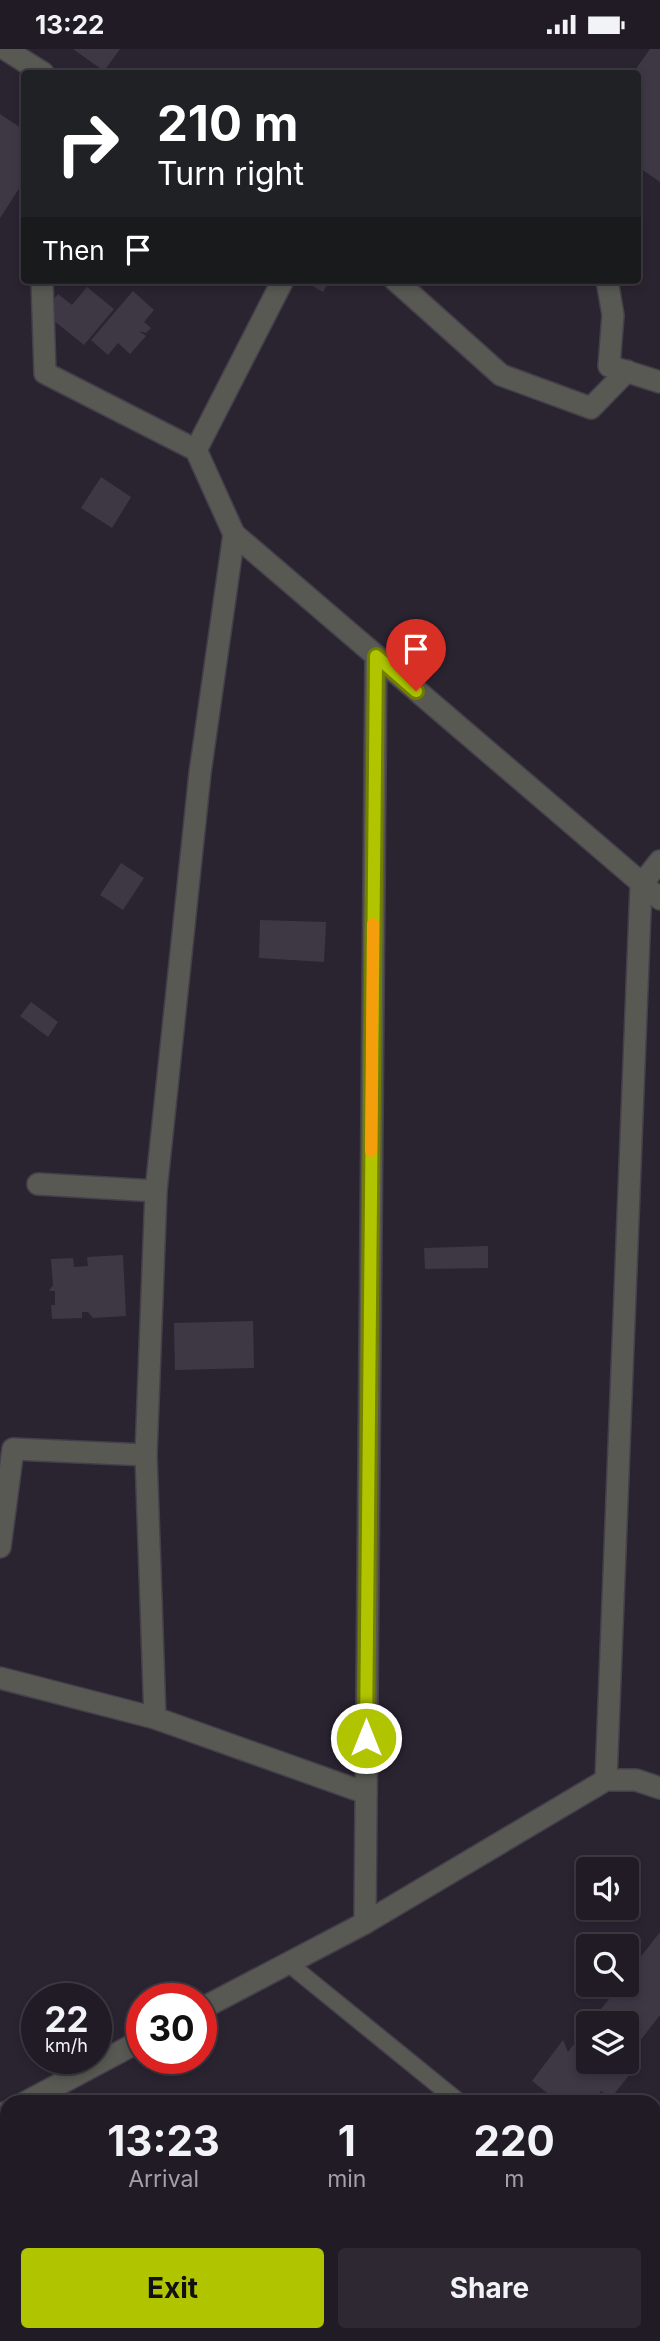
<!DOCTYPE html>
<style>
:root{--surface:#201b25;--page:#2d2832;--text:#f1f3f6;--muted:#a2a1a7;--line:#3d3942;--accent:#b0c500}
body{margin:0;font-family:Inter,sans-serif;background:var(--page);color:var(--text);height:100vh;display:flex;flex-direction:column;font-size:26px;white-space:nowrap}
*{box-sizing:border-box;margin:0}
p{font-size:23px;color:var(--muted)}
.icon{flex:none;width:38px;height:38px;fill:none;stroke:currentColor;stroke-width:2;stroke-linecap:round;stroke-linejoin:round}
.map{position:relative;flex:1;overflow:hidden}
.drawer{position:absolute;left:0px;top:2046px;width:662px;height:247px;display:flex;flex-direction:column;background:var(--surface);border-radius:21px 21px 0 0;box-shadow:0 4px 10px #0003,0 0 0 2px var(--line)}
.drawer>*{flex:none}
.guide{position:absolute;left:21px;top:21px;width:620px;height:214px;border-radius:7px;box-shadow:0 4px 10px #0003,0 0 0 2px var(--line);background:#202124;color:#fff;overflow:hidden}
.controls{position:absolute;left:576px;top:1808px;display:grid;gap:14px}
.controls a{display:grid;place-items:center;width:63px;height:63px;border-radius:7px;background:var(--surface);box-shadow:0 4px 10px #0003,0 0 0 2px var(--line);font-size:35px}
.speed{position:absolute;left:21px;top:1934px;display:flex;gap:14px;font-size:35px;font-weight:700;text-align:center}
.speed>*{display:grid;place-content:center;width:91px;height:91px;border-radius:50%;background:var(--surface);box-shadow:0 4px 10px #0003,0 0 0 2px var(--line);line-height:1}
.speed small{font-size:18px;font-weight:400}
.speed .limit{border:10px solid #d22;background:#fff;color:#111}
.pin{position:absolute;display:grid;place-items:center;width:60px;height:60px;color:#fff;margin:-72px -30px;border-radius:50% 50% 50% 0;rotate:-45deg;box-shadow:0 0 7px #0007}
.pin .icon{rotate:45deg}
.me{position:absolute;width:77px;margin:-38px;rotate:0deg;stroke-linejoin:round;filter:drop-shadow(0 0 5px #0008)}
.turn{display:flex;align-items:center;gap:24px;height:147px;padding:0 21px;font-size:32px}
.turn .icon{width:91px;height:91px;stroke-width:2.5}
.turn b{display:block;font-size:49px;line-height:60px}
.then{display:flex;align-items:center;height:66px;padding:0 21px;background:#0003;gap:14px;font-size:26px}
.eta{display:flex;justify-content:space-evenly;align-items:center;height:119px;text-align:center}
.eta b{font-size:42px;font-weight:700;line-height:49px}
.primary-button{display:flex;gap:14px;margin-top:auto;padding:14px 21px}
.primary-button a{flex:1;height:80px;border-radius:7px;background:var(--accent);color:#111;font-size:28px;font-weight:700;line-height:80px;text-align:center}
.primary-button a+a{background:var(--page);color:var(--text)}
.status{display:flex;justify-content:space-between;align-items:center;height:49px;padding:0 35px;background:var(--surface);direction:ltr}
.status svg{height:19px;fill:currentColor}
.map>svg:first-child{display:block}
.building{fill:#3e3845}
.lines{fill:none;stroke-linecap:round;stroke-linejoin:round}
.lane-casing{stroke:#453f4c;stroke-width:19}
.street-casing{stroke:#453f4c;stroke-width:24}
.lane{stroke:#575952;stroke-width:16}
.street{stroke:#575952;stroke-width:21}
.route-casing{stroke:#728000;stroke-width:18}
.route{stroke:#b0c500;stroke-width:12}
.slow{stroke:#f59e0b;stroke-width:12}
</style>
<div class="status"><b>13:22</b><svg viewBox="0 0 49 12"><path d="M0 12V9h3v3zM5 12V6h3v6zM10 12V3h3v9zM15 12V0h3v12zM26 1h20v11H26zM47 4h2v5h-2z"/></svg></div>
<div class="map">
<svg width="660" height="2292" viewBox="0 0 660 2292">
<rect width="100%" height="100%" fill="#2a2431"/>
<g class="building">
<path d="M73,0H120L104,22Z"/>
<path d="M650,0H660V133L637,117V24H633Z"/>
<path d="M0,65L24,81V132L0,169Z"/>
<path d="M303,231H330L323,243Z"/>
<path d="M87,238L114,260L84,296L43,263L58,245L72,256Z"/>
<path d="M133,242L154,261L144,273L151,279L146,284L139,282L146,287L130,305L118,294L108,306L91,291Z"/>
<path d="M101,428L131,448L112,479L81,459Z"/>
<path d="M121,814L144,829L123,861L100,846Z"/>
<path d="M260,871L326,873L324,913L259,909Z"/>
<path d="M31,953L58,973L48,988L20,967Z"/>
<path d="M488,1197V1219L425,1220L424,1199Z"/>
<path d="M123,1206L126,1267L93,1269L88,1263H82V1269L52,1270L51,1256H55V1242H49L53,1236L51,1210L73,1209L74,1218L88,1217L87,1208Z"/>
<path d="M253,1272L254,1319L175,1321L174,1274Z"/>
<path d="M660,1883V1966L626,2010V1974H590L620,1936H626V1927Z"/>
<path d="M588,1977V2012H625L634,2020L611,2049L601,2042L593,2053H559L532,2032L563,1991L568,2003Z"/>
<path d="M496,2286H579L574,2292H491Z"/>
</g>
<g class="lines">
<g class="lane-casing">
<g id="lane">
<path d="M288,1914L459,2053"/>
<path d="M654,2196L660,2200"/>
<path d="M654,2246L660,2225"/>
<path d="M227,2292V2286"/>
<path d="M459,2292V2286"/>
<path d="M642,2292L644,2286"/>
</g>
</g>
<g class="street-casing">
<g id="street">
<path d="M5,0L43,24"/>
<path d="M42,231L45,324L196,401L234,485"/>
<path d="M395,231L501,326L591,359L627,322"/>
<path d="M607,231L613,266L609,317L660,333"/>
<path d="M196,401L283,231"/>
<path d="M38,1135L156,1142"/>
<path d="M0,1498L13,1400L146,1406"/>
<path d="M0,1629L155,1669L366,1744"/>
<path d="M155,1669L146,1406L156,1142L200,724L234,485L660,850"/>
<path d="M606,1731L641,836L660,812"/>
<path d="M365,1874L376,607"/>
<path d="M201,1960L365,1874L606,1731H636L660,1739"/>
<path d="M26,2053L142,1991"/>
<path d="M0,2066L7,2063"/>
</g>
</g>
<use href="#lane" class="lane"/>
<use href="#street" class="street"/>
</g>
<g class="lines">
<g class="route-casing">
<path id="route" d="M366,1689L376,607L416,642"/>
</g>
<use href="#route" class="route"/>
<path class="slow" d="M371,1102L373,875"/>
</g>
</svg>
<div class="controls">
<a><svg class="icon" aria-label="sound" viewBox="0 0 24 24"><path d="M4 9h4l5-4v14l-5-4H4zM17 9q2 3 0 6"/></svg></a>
<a><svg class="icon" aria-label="search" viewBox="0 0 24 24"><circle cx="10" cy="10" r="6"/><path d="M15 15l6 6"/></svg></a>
<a><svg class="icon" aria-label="layers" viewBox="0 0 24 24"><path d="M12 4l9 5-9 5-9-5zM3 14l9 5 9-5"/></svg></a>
</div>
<div class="speed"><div>22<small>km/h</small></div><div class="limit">30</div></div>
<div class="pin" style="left:416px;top:642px;background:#d93025"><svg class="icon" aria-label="arrive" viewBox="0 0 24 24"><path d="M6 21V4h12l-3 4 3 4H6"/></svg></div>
<svg class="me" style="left:366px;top:1689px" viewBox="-20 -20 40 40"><circle r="17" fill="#b0c500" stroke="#fff" stroke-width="3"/><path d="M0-11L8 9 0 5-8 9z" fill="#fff"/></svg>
<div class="guide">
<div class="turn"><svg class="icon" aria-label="right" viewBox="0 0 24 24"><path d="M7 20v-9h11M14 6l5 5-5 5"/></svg><div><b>210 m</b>Turn right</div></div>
<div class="then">Then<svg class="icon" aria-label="arrive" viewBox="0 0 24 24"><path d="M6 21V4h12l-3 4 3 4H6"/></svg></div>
</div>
<section class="drawer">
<div class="eta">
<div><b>13:23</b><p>Arrival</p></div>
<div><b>1</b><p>min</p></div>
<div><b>220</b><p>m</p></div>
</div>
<div class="primary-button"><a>Exit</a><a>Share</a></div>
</section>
</div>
